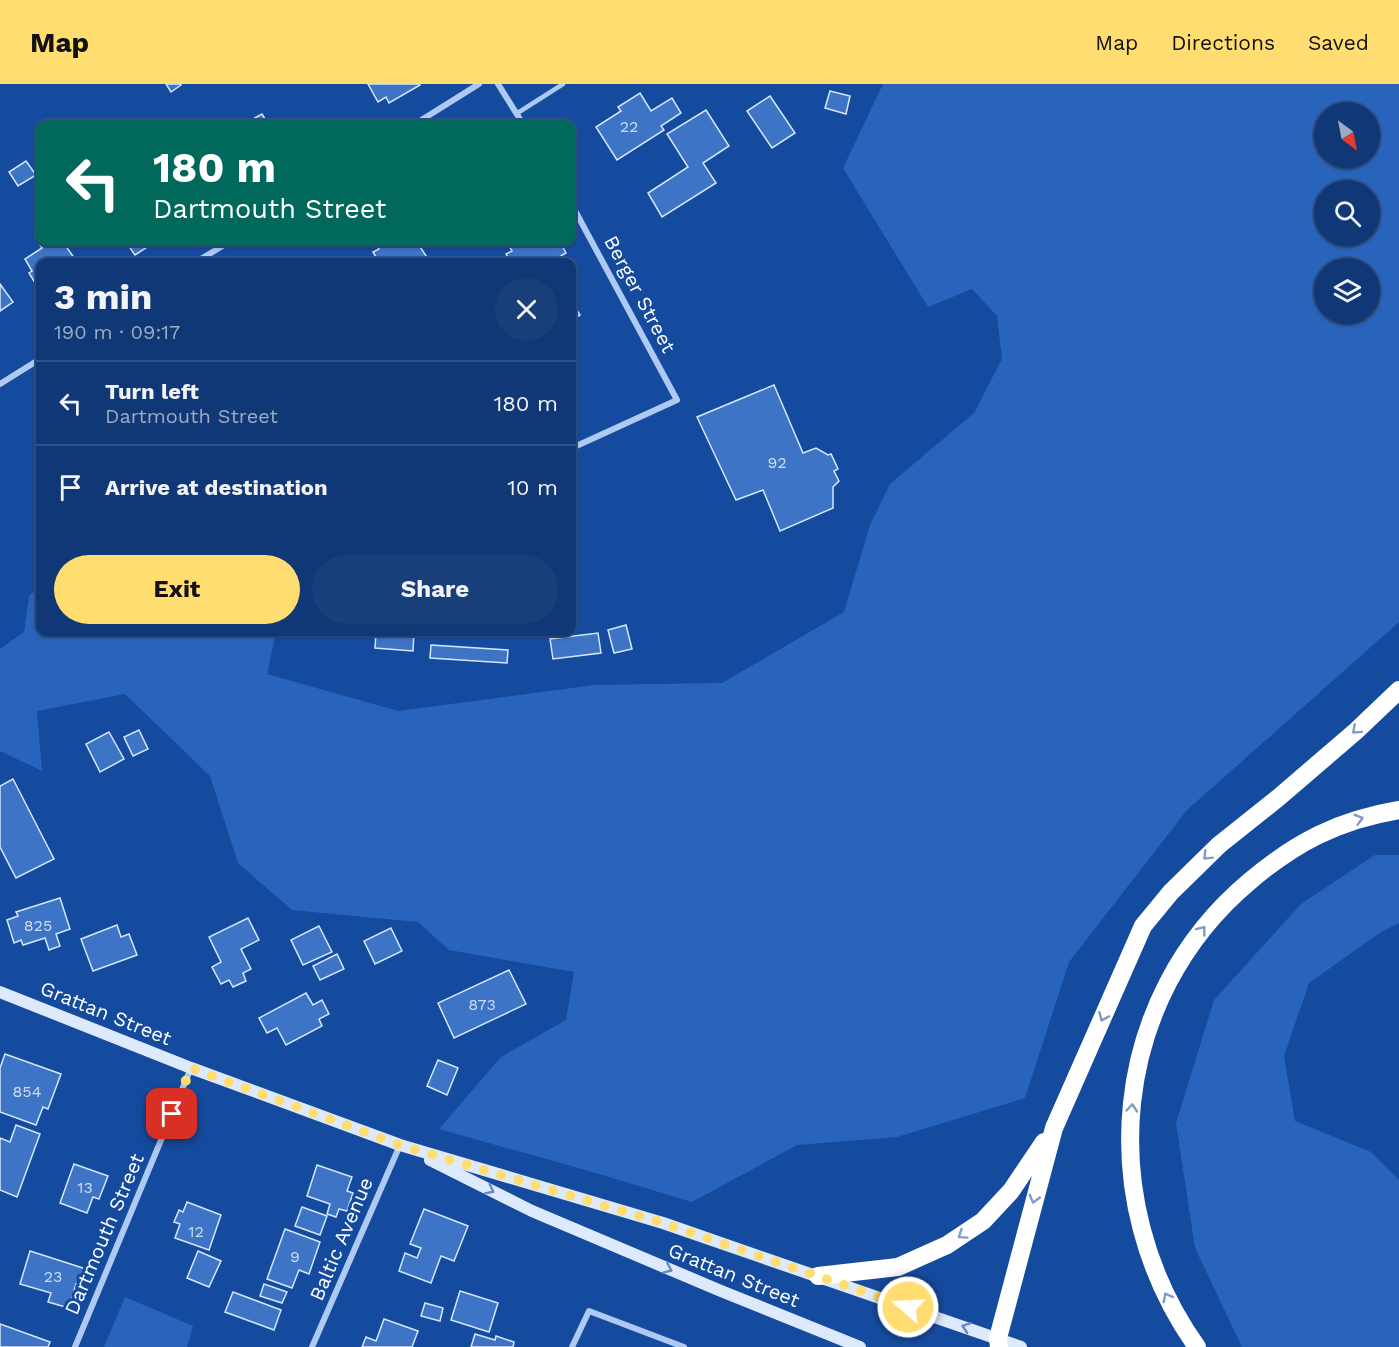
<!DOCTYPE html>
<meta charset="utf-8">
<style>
:root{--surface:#103876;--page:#193f7b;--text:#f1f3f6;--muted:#9cacc5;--line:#305288;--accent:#ffdd70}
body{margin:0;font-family:"Work Sans",sans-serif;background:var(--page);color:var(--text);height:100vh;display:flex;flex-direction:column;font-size:22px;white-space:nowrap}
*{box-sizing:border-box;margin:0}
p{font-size:20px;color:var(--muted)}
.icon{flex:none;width:33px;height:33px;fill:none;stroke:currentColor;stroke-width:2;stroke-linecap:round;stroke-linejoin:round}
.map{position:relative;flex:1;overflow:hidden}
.side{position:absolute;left:36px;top:174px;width:540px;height:378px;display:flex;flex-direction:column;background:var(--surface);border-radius:12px;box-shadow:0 2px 4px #0004,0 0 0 2px var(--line)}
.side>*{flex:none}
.guide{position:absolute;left:36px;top:36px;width:540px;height:126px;border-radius:12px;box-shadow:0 2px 4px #0004,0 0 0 2px var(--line);background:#00695c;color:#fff;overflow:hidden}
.needle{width:39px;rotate:148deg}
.fabs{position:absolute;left:1314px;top:18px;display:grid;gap:12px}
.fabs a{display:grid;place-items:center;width:66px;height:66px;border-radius:50%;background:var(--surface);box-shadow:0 2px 4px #0004,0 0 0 2px var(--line);font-size:30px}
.pin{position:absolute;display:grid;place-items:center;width:51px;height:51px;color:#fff;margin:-26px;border-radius:12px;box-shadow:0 3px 9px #0006}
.me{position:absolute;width:66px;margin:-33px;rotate:289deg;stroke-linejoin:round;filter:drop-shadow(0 0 4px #0008)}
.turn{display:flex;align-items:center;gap:21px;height:126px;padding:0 18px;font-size:27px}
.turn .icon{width:78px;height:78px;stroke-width:2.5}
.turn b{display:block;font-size:42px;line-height:51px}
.round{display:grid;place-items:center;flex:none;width:63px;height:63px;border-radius:32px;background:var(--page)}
.headline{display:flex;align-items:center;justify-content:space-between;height:102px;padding:0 18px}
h1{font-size:36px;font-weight:700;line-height:45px}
.primary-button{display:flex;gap:12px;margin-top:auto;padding:12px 18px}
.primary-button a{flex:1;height:69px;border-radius:36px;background:var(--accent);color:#111;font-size:24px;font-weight:700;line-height:69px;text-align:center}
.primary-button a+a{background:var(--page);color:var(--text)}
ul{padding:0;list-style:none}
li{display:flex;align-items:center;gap:18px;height:84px;padding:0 18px;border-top:2px solid var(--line)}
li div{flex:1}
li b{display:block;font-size:22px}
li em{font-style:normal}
header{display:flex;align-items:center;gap:36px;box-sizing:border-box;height:84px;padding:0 30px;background:var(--accent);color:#111}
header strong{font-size:28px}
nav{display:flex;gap:33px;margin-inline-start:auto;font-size:21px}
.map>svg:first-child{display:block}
.green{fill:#2964bc;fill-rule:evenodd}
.building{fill:#3e74c5;stroke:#d6e6fd;stroke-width:1.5}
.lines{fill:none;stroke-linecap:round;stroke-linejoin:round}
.service{stroke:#aecaf3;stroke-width:4.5}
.minor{stroke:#aecaf3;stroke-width:6}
.secondary{stroke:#dde9fd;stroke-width:12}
.motorway{stroke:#fff;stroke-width:18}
.oneway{stroke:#7e9cca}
.oneway2{stroke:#658ac4}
.route{stroke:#ffdd70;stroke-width:10;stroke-dasharray:0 18}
.labels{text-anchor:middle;stroke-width:6;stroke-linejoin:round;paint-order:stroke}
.number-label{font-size:16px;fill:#cfdcf0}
.street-label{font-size:20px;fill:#fff;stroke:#154b9e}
</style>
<header>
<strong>Map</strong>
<nav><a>Map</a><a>Directions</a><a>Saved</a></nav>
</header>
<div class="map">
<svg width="1399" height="1263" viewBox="0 0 1399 1263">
<rect width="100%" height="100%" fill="#154b9e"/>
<g class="green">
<path d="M883,0H1399V538L1187,726L1069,878L1025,1014L897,1053L797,1061L692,1118L589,1087L439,1045L501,973L566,936L574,888L449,866L418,838L292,826L238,779L210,692L125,610L37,627L42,687L0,667V565L24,548L29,512L40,503V548H276L267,590L398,627L595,601L722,599L844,528L870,441L890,400L974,329L1002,275L997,232L972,205L928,223L843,84ZM1324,28H1370V74H1324ZM1324,106H1370V152H1324ZM1324,184H1370V230H1324Z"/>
<path d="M1375,771H1399V839L1381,848L1309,899L1284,972L1295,1037L1371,1068L1399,1096V1263H1242L1195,1164L1176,1039L1214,916L1301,820Z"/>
<path d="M125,1213L193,1242L187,1263H104Z"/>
</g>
<g class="building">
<path d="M166,0H180L181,1L171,8Z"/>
<path d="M368,0H419L420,1L389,19L386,13L378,18Z"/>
<path d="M830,7L850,12L846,30L825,24Z"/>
<path d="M640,9L651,27L672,14L681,29L661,42L664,46L617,76L596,43L621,27L618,23Z"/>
<path d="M770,12L795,49L772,64L747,27Z"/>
<path d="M706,26L729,62L703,79L716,99L662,133L648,109L688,83L667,50Z"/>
<path d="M262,30L268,40H244Z"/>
<path d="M26,77L36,91L18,102L9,88Z"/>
<path d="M40,150V158H63L77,178H40V207L29,189L32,187L25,175L42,164L35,153Z"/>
<path d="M126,158H155L135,171Z"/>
<path d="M375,158H417L430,178H379L373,168L379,165Z"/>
<path d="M512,158H560L566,169L559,173L561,177L558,178H511L506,170L512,167L508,160Z"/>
<path d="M0,200L13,218L0,227Z"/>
<path d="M572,218L580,231L572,236Z"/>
<path d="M774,301L803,369L816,364L828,371L831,370L838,385L834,387L839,397L833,403V424L780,447L763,406L736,416L697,333Z"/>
<path d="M572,413L577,426L572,428Z"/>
<path d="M626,541L632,565L614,569L608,546Z"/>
<path d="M376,548H414L413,567L375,564Z"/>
<path d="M598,549L601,569L553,575L550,555Z"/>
<path d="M431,561L508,566L507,579L430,574Z"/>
<path d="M139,646L148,665L133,672L124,653Z"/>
<path d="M109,648L124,675L100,688L86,660Z"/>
<path d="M13,695L54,775L16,794L0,763V702Z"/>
<path d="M60,814L70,845L56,850L60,862L49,866L45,854L23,861L21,856L14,859L7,836L18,832L16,828Z"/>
<path d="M248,834L259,856L241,865L251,885L243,889L246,897L233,903L229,896L221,900L212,883L221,878L209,853Z"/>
<path d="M117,841L121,853L129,850L137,871L93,887L81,855Z"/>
<path d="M319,842L332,868L303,881L291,856Z"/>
<path d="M391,844L402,867L375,880L364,857Z"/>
<path d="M337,870L344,885L320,896L313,882Z"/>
<path d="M509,886L526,920L454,954L438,919Z"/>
<path d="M306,909L313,921L322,916L329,930L319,935L322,942L286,961L277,944L267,949L259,934Z"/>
<path d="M5,970L61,990L48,1025L43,1023L36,1041L0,1028V984Z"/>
<path d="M438,976L458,984L447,1011L427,1002Z"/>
<path d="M16,1041L40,1050L17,1113L0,1106V1054L10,1058Z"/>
<path d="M74,1080L108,1092L99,1115L93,1113L87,1129L60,1119Z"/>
<path d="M317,1081L352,1093L347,1107L353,1109L347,1127L339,1125L336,1133L327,1130L330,1120L307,1112Z"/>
<path d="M187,1118L221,1131L209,1166L175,1154L180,1140L174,1138L179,1126L183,1128Z"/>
<path d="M302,1123L327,1132L320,1151L295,1142Z"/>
<path d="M424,1125L468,1142L454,1177L441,1172L431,1199L399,1187L405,1169L417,1174L421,1164L410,1160Z"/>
<path d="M285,1145L320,1158L309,1190L299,1186L292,1204L267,1195Z"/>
<path d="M30,1167L86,1185L80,1201L76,1200L69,1224L48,1218L51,1209L20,1200Z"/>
<path d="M198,1167L221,1177L209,1203L187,1194Z"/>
<path d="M264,1200L287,1208L282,1219L260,1212Z"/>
<path d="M460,1207L498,1219L489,1248L451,1236Z"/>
<path d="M233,1208L281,1226L274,1246L225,1228Z"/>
<path d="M425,1219L443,1224L440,1237L421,1232Z"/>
<path d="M384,1235L418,1247L412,1263H362L366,1253L376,1257Z"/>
<path d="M0,1240L50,1258L48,1263H0Z"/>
<path d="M475,1250L495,1256L496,1252L514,1258L513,1263H471Z"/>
</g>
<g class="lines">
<path class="service" d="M516,30L563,0"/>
<g class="minor">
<path d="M498,0L523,40"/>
<path d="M415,40L479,0"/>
<path d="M572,121L677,316L572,364"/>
<path d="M196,178L229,158"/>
<path d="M0,300L40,275"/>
<path d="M75,1263L191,984"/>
<path d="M312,1263L400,1061"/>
<path d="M572,1263L589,1227L684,1263"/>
</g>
<g class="secondary">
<path d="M0,908L191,984L400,1061L663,1139L1021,1263"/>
<path d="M430,1076L532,1127L721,1207L860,1263"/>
</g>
<g class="motorway">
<path d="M818,1192L898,1183L947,1161L983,1137L1011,1107L1044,1058"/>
<path d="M999,1263L998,1254L1054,1044L1143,842L1171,808L1219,761L1278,714L1356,647L1399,606"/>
<path d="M1197,1263C1093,1117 1110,914 1250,797C1296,758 1339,736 1399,726"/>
</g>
</g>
<defs><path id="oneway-chevron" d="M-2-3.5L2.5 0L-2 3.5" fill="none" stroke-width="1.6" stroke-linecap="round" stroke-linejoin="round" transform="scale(1.5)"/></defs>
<g class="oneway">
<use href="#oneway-chevron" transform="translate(1356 646) rotate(138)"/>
<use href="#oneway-chevron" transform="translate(1359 735) rotate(-16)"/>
<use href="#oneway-chevron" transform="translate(1207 772) rotate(135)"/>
<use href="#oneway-chevron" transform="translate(1202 846) rotate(-52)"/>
<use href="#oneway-chevron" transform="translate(1103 933) rotate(114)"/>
<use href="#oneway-chevron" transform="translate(1132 1024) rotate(-85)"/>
<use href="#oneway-chevron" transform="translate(1034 1115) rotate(105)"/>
<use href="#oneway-chevron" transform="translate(962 1151) rotate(146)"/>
<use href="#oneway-chevron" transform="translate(1167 1213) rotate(-118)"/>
</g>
<g class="oneway2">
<use href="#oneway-chevron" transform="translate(490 1106) rotate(27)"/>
<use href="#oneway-chevron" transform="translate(668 1185) rotate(23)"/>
<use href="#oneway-chevron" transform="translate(966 1243) rotate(-161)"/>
</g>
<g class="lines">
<path class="route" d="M172,1030L191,984L400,1061L663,1139L908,1223"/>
</g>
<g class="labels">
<g class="number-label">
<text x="629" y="48">22</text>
<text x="777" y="384">92</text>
<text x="38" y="847">825</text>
<text x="482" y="926">873</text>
<text x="27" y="1013">854</text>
<text x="85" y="1109">13</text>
<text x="196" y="1153">12</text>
<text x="295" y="1178">9</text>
<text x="53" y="1198">23</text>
</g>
<g class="street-label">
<text transform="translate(640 210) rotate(62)" y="7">Berger Street</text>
<text transform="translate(106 929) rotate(22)" y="7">Grattan Street</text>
<text transform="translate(104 1150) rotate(-67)" y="7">Dartmouth Street</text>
<text transform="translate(341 1155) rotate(-67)" y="7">Baltic Avenue</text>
<text transform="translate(734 1191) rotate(22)" y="7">Grattan Street</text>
</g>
</g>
</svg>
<div class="fabs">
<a><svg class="needle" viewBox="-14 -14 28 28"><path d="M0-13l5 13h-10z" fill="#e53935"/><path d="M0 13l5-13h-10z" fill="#9cacc5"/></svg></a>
<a><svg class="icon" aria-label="search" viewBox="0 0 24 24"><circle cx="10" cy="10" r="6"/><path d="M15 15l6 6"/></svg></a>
<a><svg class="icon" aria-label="layers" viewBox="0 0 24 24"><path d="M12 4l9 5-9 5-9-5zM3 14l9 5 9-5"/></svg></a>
</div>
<div class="pin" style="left:172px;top:1030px;background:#d93025"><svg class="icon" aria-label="arrive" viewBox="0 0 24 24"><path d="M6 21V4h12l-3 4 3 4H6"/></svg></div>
<svg class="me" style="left:908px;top:1223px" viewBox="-20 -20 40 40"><circle r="17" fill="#ffdd70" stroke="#fff" stroke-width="3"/><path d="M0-11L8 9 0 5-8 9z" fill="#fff"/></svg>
<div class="guide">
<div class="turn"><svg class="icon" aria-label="left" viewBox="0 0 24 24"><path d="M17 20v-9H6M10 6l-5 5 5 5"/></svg><div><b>180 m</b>Dartmouth Street</div></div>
</div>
<section class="side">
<div class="headline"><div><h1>3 min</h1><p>190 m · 09:17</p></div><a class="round"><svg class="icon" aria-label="close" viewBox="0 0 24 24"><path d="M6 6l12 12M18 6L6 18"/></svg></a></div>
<ul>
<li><svg class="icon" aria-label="left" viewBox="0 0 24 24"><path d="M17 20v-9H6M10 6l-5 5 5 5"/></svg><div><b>Turn left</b><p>Dartmouth Street</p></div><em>180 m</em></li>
<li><svg class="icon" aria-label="arrive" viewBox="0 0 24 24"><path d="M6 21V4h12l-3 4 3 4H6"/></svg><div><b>Arrive at destination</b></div><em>10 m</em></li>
</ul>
<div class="primary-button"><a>Exit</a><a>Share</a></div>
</section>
</div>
